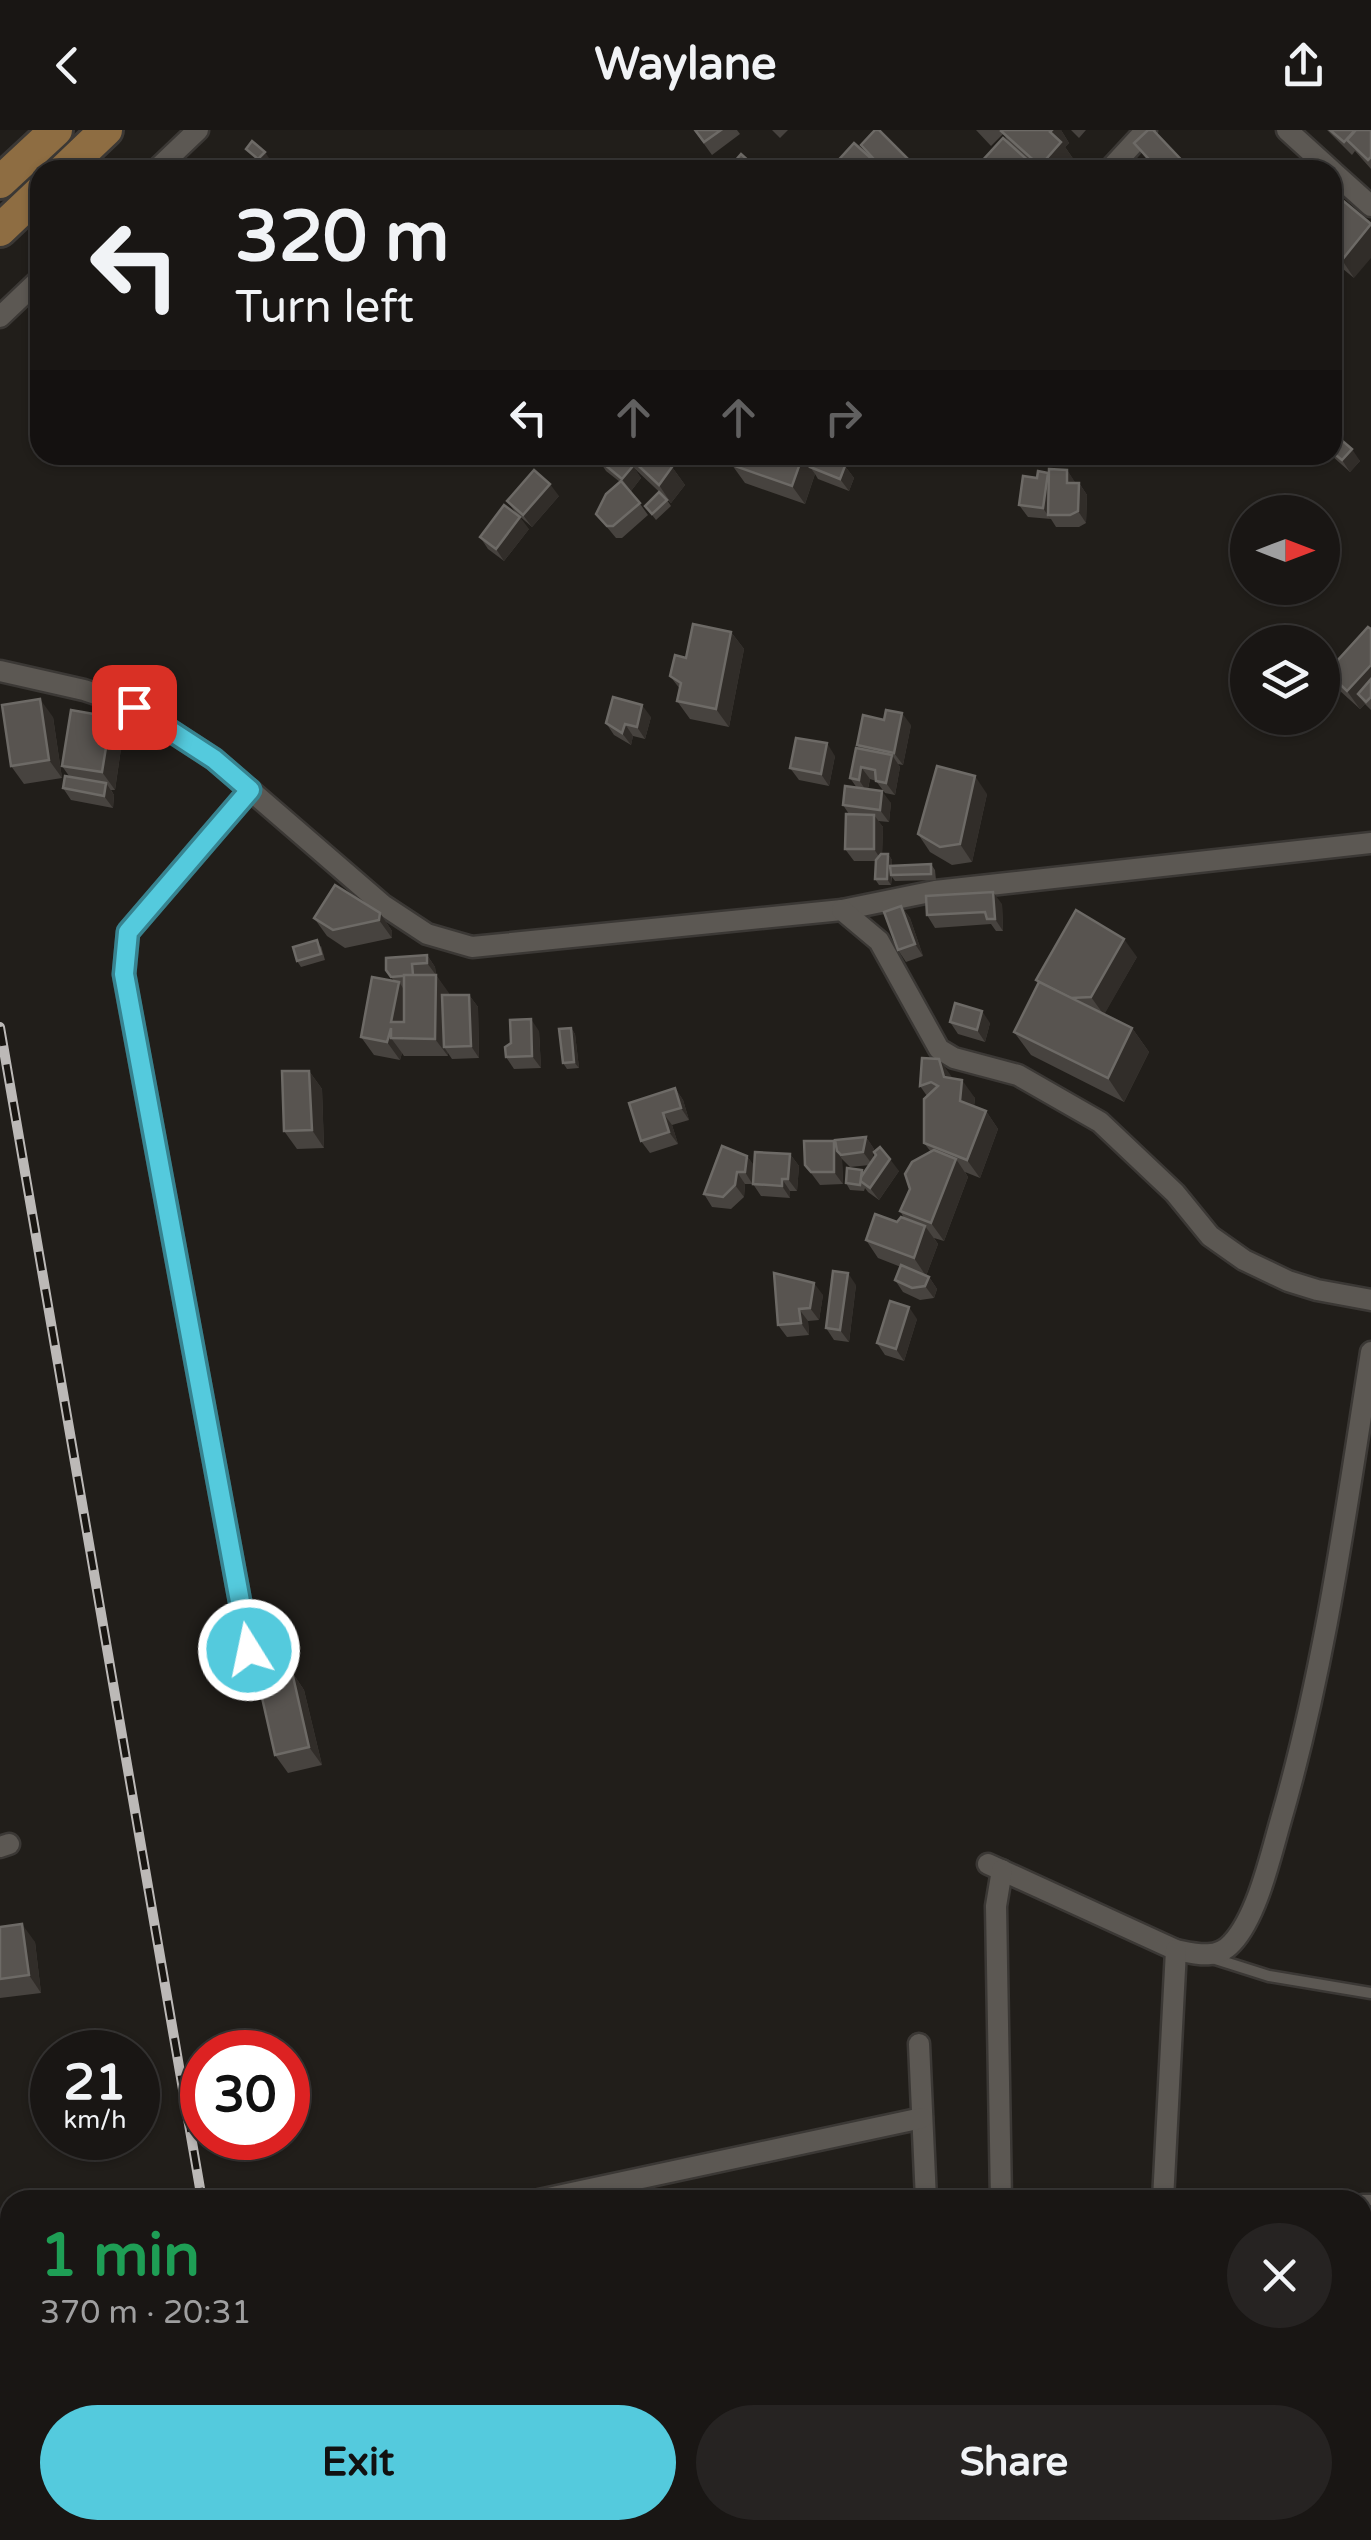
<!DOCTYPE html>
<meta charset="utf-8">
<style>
:root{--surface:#191614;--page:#262322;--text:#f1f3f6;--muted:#9f9fa0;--line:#373534;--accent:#54cadd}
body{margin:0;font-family:"Varela Round",sans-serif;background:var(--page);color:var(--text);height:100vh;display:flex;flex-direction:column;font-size:38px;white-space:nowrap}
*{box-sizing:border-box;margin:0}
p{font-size:32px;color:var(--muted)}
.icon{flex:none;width:55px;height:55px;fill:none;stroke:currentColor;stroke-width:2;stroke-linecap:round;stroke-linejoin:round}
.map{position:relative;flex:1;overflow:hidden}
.drawer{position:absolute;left:0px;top:2060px;width:1372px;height:350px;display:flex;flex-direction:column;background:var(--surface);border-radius:30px 30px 0 0;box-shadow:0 2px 8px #0004,0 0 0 2px var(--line)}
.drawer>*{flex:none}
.banner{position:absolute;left:30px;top:30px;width:1312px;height:305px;border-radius:30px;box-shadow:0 2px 8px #0004,0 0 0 2px var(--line);background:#191614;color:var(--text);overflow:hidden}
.needle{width:65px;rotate:90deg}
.fabs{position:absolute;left:1230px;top:365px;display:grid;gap:20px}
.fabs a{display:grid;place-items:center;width:110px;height:110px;border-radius:50%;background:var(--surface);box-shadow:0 2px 8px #0004,0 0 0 2px var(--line);font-size:50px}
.speed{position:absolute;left:30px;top:1900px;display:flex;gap:20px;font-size:50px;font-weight:700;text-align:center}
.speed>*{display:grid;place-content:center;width:130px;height:130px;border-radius:50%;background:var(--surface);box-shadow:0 2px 8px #0004,0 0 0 2px var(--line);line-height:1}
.speed small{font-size:25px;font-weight:400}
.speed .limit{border:15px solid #d22;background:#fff;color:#111}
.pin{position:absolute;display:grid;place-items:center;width:85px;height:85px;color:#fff;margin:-42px;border-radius:20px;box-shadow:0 5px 15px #0006}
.me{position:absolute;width:110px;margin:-55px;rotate:350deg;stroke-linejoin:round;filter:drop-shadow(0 0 8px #0008)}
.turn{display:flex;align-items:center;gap:35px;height:210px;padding:0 40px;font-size:45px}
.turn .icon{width:130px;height:130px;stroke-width:2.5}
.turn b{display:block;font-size:70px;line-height:85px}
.lanes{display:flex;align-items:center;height:95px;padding:0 40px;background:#0003;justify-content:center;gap:50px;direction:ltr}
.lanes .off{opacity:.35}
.round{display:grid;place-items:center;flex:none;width:105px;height:105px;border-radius:52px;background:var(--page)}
.summary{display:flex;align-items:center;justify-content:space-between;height:170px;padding:0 40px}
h1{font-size:60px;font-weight:800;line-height:75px;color:#1e9e55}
.button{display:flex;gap:20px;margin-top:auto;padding:20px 40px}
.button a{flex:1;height:115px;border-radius:60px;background:var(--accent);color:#111;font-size:40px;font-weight:800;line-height:115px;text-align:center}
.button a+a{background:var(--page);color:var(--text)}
header{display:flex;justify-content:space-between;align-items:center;height:130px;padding:0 40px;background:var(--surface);font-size:45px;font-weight:800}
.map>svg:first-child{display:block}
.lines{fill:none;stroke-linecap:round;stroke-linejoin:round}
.service-casing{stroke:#3b3835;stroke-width:15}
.minor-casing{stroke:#3b3835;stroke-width:25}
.primary-casing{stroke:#3b3835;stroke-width:38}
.service{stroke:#5c5853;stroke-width:10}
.minor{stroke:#5c5853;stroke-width:20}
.primary{stroke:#8e6d42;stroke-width:32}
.rail-casing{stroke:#bcb9b7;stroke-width:10}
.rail{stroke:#181511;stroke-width:6;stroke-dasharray:19;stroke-linecap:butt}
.wall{fill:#47433f}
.shaded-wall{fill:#312d29}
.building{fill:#585450;stroke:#6d6a66;stroke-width:2.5}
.route-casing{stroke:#378390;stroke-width:25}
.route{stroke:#54cadd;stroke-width:18}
</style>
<header><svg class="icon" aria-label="back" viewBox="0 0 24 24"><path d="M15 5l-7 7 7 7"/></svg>Waylane<svg class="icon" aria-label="share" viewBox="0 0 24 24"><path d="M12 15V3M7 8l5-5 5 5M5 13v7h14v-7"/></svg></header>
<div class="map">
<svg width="1371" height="2410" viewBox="0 0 1371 2410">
<rect width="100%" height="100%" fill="#211e1a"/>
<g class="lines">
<g class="service-casing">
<g id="service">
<path d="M1209,1827L1269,1846L1371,1863"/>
<path d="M1362,2070H1371"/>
<path d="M1362,2388H1371"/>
<path d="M393,2400L395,2410"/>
</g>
</g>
<g class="minor-casing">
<g id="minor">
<path d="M1287,0L1331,40"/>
<path d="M156,40L198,0"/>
<path d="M1109,40L1146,0"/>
<path d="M1332,41L1371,76"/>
<path d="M0,187L40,149"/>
<path d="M0,541L84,560L134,577L214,629L383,775L427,804L472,817L842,780L935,761L1371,713"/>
<path d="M842,780L879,811L939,919L954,928L1018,945L1100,992L1175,1063L1210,1106L1244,1130L1288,1151L1317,1160L1371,1170"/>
<path d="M249,1520L124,845L128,802L250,660"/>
<path d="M0,1717L9,1714"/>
<path d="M988,1734L1176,1820C1196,1824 1217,1830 1232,1813C1257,1786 1270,1728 1280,1693C1325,1539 1346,1380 1371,1222"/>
<path d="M919,1914L926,2070"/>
<path d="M539,2070L922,1988"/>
<path d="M1001,2070L996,1776L1002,1740"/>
<path d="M1163,2070L1176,1820"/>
<path d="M0,2218L10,2194"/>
<path d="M942,2400L943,2410"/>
<path d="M1143,2400L1144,2410"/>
</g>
</g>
<g class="primary-casing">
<g id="primary">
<path d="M64,40L106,0"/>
<path d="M0,52L56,0"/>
<path d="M0,100L40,62"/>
</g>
</g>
<use href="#service" class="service"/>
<use href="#minor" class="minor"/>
<use href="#primary" class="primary"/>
<g class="rail-casing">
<g id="rail">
<path d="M0,897L202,2070"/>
<path d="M260,2400L262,2410"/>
</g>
</g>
<use href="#rail" class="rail"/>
</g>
<g class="wall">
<path d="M694,0H737L740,4L712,25Z"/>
<path d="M772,0H788L780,8Z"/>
<path d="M976,0H1061L1069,13L1065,17L1074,30L1065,40H989L982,31L1010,14L1003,4L991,16Z"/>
<path d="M1071,0H1086L1079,8Z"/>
<path d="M1327,0H1371V39L1355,21L1352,25Z"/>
<path d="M1134,13L1191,40H1155Z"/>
<path d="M1332,67L1354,148L1332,130Z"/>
<path d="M1332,302L1360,331L1350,342L1331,325H1332Z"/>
<path d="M620,325H659L672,337L685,355L671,373L634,338L641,348L631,361L648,385L622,408H616L596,384L620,352L606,341L598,329Z"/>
<path d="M741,325H804L811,334L845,336L854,348L849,361L818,349L815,344L805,374L745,353L732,335Z"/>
<path d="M919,325H946L945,336L926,334Z"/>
<path d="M1067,340L1075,353H1079L1087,365L1086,393L1079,397H1056L1051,389L1028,387L1019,375L1048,343L1049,345Z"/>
<path d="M559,366L532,397L516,383L507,371Z"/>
<path d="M667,370L671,376L656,390L645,376Z"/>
<path d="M529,399L504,431L488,419L480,407Z"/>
<path d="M1371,499V580L1365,574L1360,579L1339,560L1327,542Z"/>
<path d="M731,502L744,519L729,597L690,589L677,571L680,559L670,546L686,528Z"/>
<path d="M53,587L62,648L24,654L11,636Z"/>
<path d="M111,587L123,605L115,660H111L114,665L113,678L71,670L63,658L69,646L62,636Z"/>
<path d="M651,587L645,609L633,606L631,615L614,605L606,593Z"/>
<path d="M911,595L903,635L898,634L900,637L895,665L885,663L876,651L870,649L868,659L891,673L889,692L878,691L883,697L882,724H888L892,730V736L931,734L935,740L936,750L895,751L892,747L891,755H879L875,749L876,731H854L845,719L849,684L843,675L857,658L850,648L859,618L857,615Z"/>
<path d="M835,626L829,656L799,650L790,638Z"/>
<path d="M987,664L972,732L952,735L930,722L918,704Z"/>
<path d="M1002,774L1003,801H996L991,794L935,798L927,785Z"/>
<path d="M901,776L910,788L923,826L906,832L898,820Z"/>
<path d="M380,783L392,801V808L345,818L327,806L314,788Z"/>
<path d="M321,816L325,830L301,837L297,831Z"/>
<path d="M427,825L435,837L436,845L449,865H469L478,877L479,928L452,929L448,923V926H404L402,923L400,930L374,925L361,907L394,851L386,840Z"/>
<path d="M1137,827L1104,884L1132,898L1149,922L1124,972L1031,925L1014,902L1038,853L1036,850Z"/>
<path d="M950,892L990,893L985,912L958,904Z"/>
<path d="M571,898L575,904L579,938L567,939L563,933Z"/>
<path d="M539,901L541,938L514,939L506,927Z"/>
<path d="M939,929L952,949L975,968L974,977L986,981L998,999L980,1048L965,1042L968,1047L944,1111L934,1108L938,1114L926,1146L929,1147L937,1159L934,1168L920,1170L903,1162L895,1150L901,1137L878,1128L866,1110L904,1088L900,1081L931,1022L924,1013L927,966L920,956Z"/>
<path d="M309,941L322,959L324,1018L297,1019L284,1001Z"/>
<path d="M675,958L683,970L689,990L672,995L678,1014L650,1023L641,1011Z"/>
<path d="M866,1007L874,1019L872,1031L899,1041L879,1070L868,1062L865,1058L864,1061L850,1060L846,1053L864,1043L870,1035L850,1037L842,1029L843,1054L820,1055L805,1035L836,1014Z"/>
<path d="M790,1024L799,1036L797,1061H790V1068L761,1066L753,1054H745L744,1067L731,1079L712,1077L704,1064L747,1026L754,1036Z"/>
<path d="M774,1143L823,1165L819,1190L808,1191L809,1205L787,1207L778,1195Z"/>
<path d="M856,1155L849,1212L834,1210L826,1198Z"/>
<path d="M917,1189L904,1231L885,1225L877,1213Z"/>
<path d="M292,1542L304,1560L322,1635L288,1643L275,1625Z"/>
<path d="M0,1796L35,1812L41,1863L0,1868Z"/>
</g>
<g class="shaded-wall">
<path d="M1052,0H1061L1069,13L1065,17L1074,30L1065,40H1043L1040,36Z"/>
<path d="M265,22L269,28L263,36L258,29Z"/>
<path d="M1371,94V128L1354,148L1342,130Z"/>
<path d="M1332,130L1344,148L1332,166Z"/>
<path d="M1352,319L1360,331L1350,342L1342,330Z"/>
<path d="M803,325L814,339L810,337L815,344L805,374L792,356Z"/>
<path d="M937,325H946L945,336Z"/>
<path d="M633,336L641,348L631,361L622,349Z"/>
<path d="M845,336L854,348L849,361L840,349Z"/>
<path d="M672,337L685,355L671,373L659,355Z"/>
<path d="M1067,340L1075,352V365L1067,353Z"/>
<path d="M1048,343L1056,355L1048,385L1051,390L1043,378Z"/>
<path d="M1079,353L1087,365L1086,393L1078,381Z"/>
<path d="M550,354L559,366L532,397L523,385Z"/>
<path d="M520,387L529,399L504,431L496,419Z"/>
<path d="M731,502L744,519L729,597L716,579Z"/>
<path d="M1371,535V566L1358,564L1365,574L1360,579L1347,561Z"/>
<path d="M40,569L53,587L62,648L49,630Z"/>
<path d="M642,575L651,587L645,609L637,597Z"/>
<path d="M902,583L911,595L903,635L894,623Z"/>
<path d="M111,587L123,605L115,660L102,642Z"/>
<path d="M625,594L633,606L631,615L622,603Z"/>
<path d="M827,613L835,626L829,656L821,644Z"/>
<path d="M892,625L900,637L895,665L886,653Z"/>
<path d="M861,637L870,649L867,662L859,650Z"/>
<path d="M975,646L987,664L972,732L960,714Z"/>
<path d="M106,653L114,665L113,678L104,666Z"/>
<path d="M882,661L891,673L889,692L880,680Z"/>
<path d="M874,685L883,697L882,731L874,719Z"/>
<path d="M888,724L892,730L891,755L887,749Z"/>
<path d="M993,762L1002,774L1003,801L995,789Z"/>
<path d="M901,776L910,788L923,826L915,814Z"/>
<path d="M380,783L392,801V808L379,790Z"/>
<path d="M1124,809L1137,827L1104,885L1091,867Z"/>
<path d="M427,825L435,837L436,845L427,833Z"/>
<path d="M436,845L449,863L448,917H444L448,923V926L435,909Z"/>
<path d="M399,852L411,870L404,910L391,892Z"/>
<path d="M469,865L478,877L479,928L471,916Z"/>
<path d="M982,881L990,893L985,912L977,900Z"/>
<path d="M531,889L539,901L541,938L532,926Z"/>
<path d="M391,898V908L402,923L400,930L387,912Z"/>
<path d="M571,898L575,904L579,938L574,932Z"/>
<path d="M1132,898L1149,922L1124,972L1108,948Z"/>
<path d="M939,929L952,947L956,965L944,947Z"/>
<path d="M309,941L322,959L324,1018L312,1000Z"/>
<path d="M962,950L975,968L972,989L960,971Z"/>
<path d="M675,958L683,970L689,990L681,978Z"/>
<path d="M986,981L998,999L980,1048L967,1030Z"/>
<path d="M663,983L672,995L678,1014L669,1002Z"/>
<path d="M866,1007L874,1019L872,1034L863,1022Z"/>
<path d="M834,1011L842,1023V1027L837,1021L842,1029L843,1054L834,1042Z"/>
<path d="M790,1024L799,1036L797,1061L788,1049Z"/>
<path d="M747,1026L756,1038L753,1055L745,1042Z"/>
<path d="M890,1029L899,1041L879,1070L870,1058Z"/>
<path d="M956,1029L968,1047L944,1111L931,1093Z"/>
<path d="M737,1042L745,1054L744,1067L735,1055Z"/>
<path d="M782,1049L790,1061V1068L782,1056Z"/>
<path d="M925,1096L938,1114L926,1146L914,1128Z"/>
<path d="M848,1143L856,1155L849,1212L840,1200Z"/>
<path d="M929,1147L937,1159L934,1168L925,1156Z"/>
<path d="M814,1153L823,1165L819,1190L810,1178Z"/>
<path d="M909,1177L917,1189L904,1231L896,1219Z"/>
<path d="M799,1179L808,1191L809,1205L801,1193Z"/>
<path d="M292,1542L304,1560L322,1635L309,1617Z"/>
<path d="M22,1794L35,1812L41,1863L29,1845Z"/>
</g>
<g class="building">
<path d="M695,0H721L704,12Z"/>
<path d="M875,0H879L919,40H884L861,15Z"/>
<path d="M1002,0H1052L1050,2L1061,12L1040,36L1001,1Z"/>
<path d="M1148,0H1153L1191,40H1159L1134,13Z"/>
<path d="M1330,0H1355L1344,12Z"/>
<path d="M1356,0H1371V27L1368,30L1347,10Z"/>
<path d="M1003,8L1033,35L1029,40H992L982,31Z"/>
<path d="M252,11L265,22L258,29L246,19Z"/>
<path d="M854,13L884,40H840L834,35Z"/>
<path d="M741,24L752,34L746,40H731L729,38Z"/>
<path d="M1335,64L1371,94L1342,130L1332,123V67Z"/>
<path d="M1332,302L1352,319L1342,330L1332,322Z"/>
<path d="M601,325H619L633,336L622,349L598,329Z"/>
<path d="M627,325H659L672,337L659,355Z"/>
<path d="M741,325H803L792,356L732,335Z"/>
<path d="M815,325L845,336L840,349L810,337Z"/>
<path d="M1049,339L1067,340V353H1079L1078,381L1070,385H1048Z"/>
<path d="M534,340L550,354L523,385L507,371Z"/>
<path d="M1038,341L1048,343L1043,378L1019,375L1023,346L1037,348Z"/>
<path d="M621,351L640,373L613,396H607L596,384L606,364Z"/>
<path d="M659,362L667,370L652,384L645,376Z"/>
<path d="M504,375L520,387L496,419L480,407Z"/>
<path d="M693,494L731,502L716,579L677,571L681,553L670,546L675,525L686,528Z"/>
<path d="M1368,497L1371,499V535L1347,561L1327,542Z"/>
<path d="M1371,549V567L1366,572L1358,564Z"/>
<path d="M613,567L642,575L637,597L625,594L622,603L606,593Z"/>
<path d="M40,569L49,630L11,636L2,575Z"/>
<path d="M71,580L111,587L102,642L62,636Z"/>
<path d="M886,580L902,583L894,623L857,615L863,585L884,590Z"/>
<path d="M796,608L827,613L821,644L790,638Z"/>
<path d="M856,618L892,625L886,653L876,651L875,640L861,637L859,650L850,648Z"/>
<path d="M937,636L975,646L960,714L940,717L918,704Z"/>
<path d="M65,646L106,653L104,666L63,658Z"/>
<path d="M845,656L882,661L880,680L843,675Z"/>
<path d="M846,684L874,685V719H845Z"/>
<path d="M881,724H888L887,749H875L876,730Z"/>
<path d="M931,734V744L891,745L890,736Z"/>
<path d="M335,755L380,783L379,790L333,800L314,788Z"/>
<path d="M993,762L995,789H987L985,782L927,785L926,766Z"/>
<path d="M901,776L915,814L898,820L884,782Z"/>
<path d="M1076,780L1124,809L1091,867L1071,868L1036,850Z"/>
<path d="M317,810L321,824L297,831L293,817Z"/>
<path d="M427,825V833L412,834L413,845L391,847L386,840V828Z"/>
<path d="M404,845H436L435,909L391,908V898L387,912L361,907L372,847L399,852L391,892H404Z"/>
<path d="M1039,852L1132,898L1108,948L1014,902Z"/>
<path d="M442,865H469L471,916L444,917Z"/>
<path d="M955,873L982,881L977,900L950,892Z"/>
<path d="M531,889L532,926L506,927L505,917L511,913L510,890Z"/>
<path d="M571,898L574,932L563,933L559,899Z"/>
<path d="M922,928L939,929L944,947L962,950L960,971L986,981L967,1030L924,1013V969L938,956L931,952L920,956Z"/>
<path d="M282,941H309L312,1000L284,1001Z"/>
<path d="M675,958L681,978L663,983L669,1002L641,1011L629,973Z"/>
<path d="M866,1007L863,1022L841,1025L837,1021L835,1010Z"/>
<path d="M804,1011H834V1042H811L805,1035Z"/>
<path d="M722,1016L747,1026L745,1042H737L735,1055L723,1067L704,1064Z"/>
<path d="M880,1017L890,1029L870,1058L859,1050L876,1025L874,1022Z"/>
<path d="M934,1020L956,1029L931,1093L900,1081L910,1059L905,1044L912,1032Z"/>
<path d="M755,1022L790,1024L788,1049H782V1056L753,1054Z"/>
<path d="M847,1038L862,1040L860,1055L846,1053Z"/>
<path d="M875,1084L897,1092L901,1087L925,1096L914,1128L866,1110Z"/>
<path d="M901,1135L929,1147L925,1156L912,1158L895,1150Z"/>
<path d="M833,1141L848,1143L840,1200L826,1198Z"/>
<path d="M774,1143L814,1153L810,1178L799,1179L801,1193L778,1195Z"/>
<path d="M890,1171L909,1177L896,1219L877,1213Z"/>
<path d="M292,1542L309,1617L275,1625L258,1550Z"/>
<path d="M22,1794L29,1845L0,1849V1797Z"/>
</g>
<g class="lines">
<g class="route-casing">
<path id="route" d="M134,577L214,629L250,660L128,802L124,844L249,1520"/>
</g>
<use href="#route" class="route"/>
</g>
</svg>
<div class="fabs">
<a><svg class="needle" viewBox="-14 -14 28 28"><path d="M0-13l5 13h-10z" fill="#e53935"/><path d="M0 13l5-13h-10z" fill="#9f9fa0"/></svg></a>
<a><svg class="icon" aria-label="layers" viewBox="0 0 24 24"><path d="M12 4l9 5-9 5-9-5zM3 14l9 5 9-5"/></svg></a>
</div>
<div class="speed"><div>21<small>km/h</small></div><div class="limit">30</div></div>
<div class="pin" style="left:134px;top:577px;background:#d93025"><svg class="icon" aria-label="arrive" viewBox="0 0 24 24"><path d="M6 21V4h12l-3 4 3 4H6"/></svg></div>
<svg class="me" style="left:249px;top:1520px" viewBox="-20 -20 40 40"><circle r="17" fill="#54cadd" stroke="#fff" stroke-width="3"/><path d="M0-11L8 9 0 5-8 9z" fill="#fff"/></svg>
<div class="banner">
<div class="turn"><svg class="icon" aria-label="left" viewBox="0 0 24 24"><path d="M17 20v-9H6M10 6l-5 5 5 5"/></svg><div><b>320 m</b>Turn left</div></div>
<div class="lanes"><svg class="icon" aria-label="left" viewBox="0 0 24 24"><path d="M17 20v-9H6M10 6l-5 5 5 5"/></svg><svg class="icon off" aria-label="ahead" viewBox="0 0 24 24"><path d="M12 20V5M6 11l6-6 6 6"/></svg><svg class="icon off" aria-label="ahead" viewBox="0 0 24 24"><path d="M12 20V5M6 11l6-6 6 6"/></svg><svg class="icon off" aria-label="right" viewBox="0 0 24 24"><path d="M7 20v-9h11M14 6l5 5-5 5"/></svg></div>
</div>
<section class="drawer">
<div class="summary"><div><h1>1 min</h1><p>370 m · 20:31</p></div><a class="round"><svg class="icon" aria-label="close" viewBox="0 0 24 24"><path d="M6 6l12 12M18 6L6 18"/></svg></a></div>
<div class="button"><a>Exit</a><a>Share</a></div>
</section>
</div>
